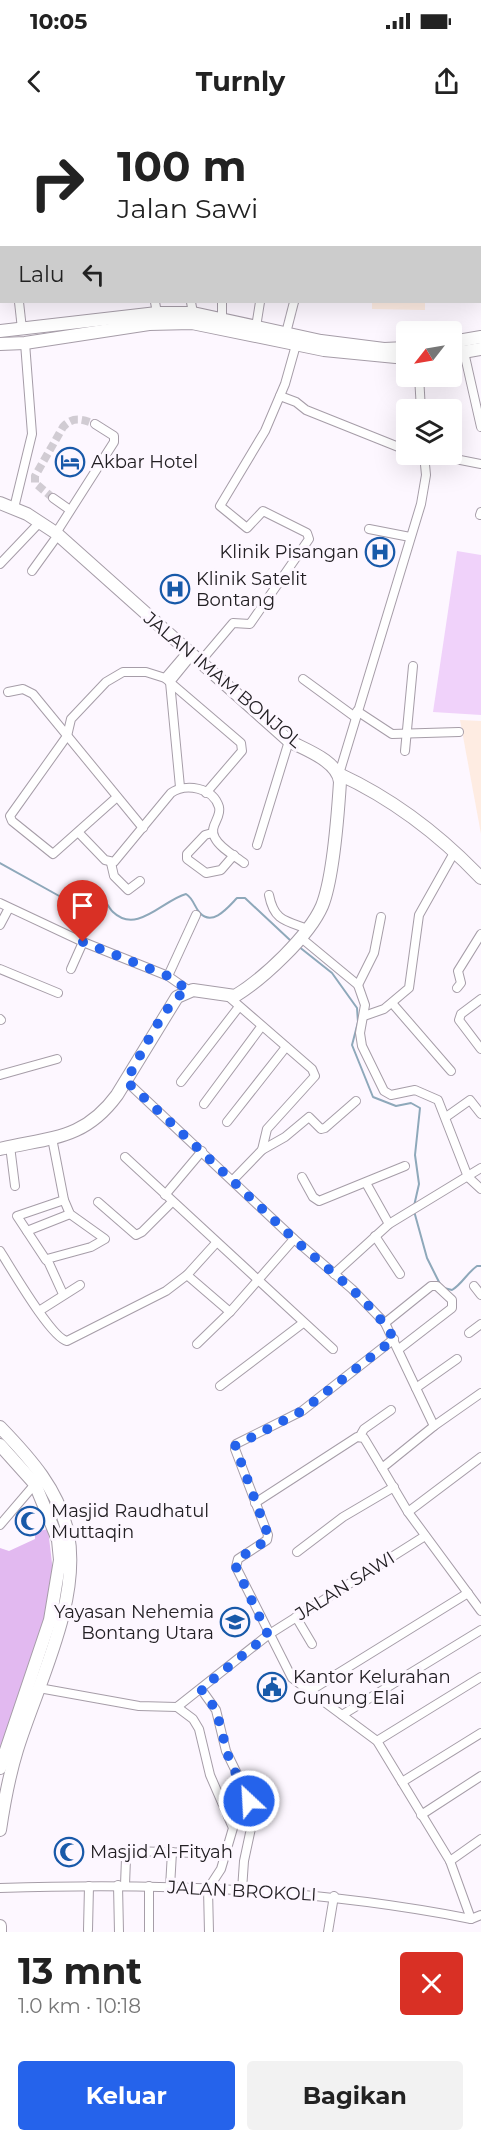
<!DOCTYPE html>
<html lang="id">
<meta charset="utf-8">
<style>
:root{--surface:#fff;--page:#f2f2f2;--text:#222;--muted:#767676;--accent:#2563eb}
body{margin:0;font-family:Montserrat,sans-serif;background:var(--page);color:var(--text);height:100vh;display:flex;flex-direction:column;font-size:22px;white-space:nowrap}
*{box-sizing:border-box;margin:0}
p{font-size:20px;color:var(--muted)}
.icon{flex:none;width:33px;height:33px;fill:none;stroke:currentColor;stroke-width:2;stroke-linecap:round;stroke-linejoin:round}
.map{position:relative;height:1812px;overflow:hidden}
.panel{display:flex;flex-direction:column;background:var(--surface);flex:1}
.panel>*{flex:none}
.banner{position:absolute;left:0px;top:0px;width:482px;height:183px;box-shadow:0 6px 24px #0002;background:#fff;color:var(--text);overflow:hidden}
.needle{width:39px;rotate:239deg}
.controls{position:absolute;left:396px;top:201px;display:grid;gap:12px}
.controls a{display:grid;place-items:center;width:66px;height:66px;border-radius:6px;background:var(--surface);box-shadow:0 6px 24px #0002;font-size:30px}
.pin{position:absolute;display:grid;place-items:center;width:51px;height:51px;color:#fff;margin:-62px -26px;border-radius:50% 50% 50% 0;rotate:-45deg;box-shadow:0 0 6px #0007}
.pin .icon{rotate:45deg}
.me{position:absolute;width:66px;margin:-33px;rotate:335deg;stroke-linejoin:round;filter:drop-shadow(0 0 4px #0008)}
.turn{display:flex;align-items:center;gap:21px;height:126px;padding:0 18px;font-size:27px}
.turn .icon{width:78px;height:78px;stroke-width:2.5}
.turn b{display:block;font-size:42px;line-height:51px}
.then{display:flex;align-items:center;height:57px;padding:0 18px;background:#0003;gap:12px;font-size:22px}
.round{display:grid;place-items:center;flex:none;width:63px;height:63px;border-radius:6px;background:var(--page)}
.headline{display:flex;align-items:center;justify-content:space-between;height:102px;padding:0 18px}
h1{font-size:36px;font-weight:700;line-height:45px}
.primary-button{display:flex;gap:12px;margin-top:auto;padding:12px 18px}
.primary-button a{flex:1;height:69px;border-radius:6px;background:var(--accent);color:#fff;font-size:24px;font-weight:700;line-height:69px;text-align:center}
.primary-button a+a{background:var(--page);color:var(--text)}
.status{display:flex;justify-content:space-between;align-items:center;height:42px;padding:0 30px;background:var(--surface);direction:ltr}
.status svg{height:16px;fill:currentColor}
header{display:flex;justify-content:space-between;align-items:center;height:78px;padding:0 18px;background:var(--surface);font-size:27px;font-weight:700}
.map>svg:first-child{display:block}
.education{fill:#feece2}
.green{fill:#f0d2fa}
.forest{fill:#e2b9f0}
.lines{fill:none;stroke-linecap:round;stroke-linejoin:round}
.stream{stroke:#8ea8ba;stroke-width:2}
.street-tunnel{stroke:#d1ccd3;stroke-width:8;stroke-dasharray:8 4;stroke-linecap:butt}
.street-casing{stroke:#a69da8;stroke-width:10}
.secondary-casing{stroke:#a69da8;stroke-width:14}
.street{stroke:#fff;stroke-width:8}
.secondary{stroke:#fff;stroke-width:12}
.route{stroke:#2563eb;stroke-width:10;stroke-dasharray:0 18}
.labels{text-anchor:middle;stroke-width:6;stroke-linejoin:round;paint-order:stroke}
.poi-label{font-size:18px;fill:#232024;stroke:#fdf7ff;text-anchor:start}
.street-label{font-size:18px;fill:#232024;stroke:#fdf7ff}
</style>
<div class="status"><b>10:05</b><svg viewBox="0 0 49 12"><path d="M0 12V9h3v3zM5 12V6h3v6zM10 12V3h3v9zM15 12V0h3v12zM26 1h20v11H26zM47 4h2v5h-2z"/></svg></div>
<header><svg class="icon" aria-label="back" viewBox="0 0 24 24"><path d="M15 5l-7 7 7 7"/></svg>Turnly<svg class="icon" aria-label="share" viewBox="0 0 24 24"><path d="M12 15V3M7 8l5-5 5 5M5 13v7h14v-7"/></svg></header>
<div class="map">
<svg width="481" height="1812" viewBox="0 0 481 1812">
<rect width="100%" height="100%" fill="#fdf7ff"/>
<g class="education">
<path d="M372,182H425V190L372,189Z"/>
<path d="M460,600L481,601V714Z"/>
</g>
<path class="green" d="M457,431L481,435V595L433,592Z"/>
<path class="forest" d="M48,1409L54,1460L43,1503L0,1631V1428L9,1431L35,1419V1412Z"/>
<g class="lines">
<g class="stream">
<path d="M0,743L61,777L96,769C104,775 106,785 113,792C137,815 163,780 186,774C194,779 194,787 200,793C213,807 229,786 237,778H245L291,821"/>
<path d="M298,826L332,853L357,888L358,902L352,925L373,977L396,986L411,983L420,988L415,1035L419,1064L414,1086"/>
<path d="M414,1091L427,1138L440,1164"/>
<path d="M444,1168L452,1170C462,1164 467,1153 477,1146H481"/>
</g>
<path class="street-tunnel" d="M53,378L35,363V356L63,307C73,296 82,299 95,304"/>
<g class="street-casing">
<g id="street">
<path d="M1,0L2,3"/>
<path d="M54,0V2"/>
<path d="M117,0V2"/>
<path d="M288,0L289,2"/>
<path d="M22,2L29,0"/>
<path d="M254,2L256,0"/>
<path d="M365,2L369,0"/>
<path d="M468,2L470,0"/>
<path d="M19,182L22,209"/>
<path d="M155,182L157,193"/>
<path d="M191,182L193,193"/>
<path d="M222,202V182"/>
<path d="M256,207L260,182"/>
<path d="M286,213L294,182"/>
<path d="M464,232L481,307"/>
<path d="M419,256L421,290"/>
<path d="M280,276L296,282L306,290L406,330"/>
<path d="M430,334L481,344"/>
<path d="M53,378L70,390"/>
<path d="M14,388L32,314L25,223"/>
<path d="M480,395L481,392"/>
<path d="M369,409L410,417"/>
<path d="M56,413L114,322V316L95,304"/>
<path d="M0,444L40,402"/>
<path d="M32,451L58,415"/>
<path d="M200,542L233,503L250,504L309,419L307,413L263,391L247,408L220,386L265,311L285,264L296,225"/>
<path d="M165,558L188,531"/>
<path d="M303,559L355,597"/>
<path d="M8,572L23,569L33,574L143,708"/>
<path d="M357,591L392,614L459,612"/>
<path d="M405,631L413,546"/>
<path d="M339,654L421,384L426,355L424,334"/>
<path d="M180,667L170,562L192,535"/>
<path d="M117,677L53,734L12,701L10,696L67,616L71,599L106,562L123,552H146L165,558L241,623L242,631L206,673"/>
<path d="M79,713L105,740L114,742L171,673C185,663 213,667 219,687C222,698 208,706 215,718C220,728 235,736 244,743"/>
<path d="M212,713L205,715L187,734V739L206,753L221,750L234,735"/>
<path d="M257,725L289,621"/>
<path d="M111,743L114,756L128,770L140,761"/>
<path d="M269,775C274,801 286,801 308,809"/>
<path d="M0,783L83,822L168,856L188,870"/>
<path d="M0,805L9,788"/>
<path d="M300,817L358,865L365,885L360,913L362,926L384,971L391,975L415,970L438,980L468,1057L481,1069"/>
<path d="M0,849L58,873"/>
<path d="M71,849L83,822"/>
<path d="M168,856L196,795"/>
<path d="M358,865L374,833L381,797"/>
<path d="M457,868L461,863L458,851L481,814"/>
<path d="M229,877L312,949L315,956L267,1009L262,1030L233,1060"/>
<path d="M481,879L461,894L459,900L481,929"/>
<path d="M392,883L451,951"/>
<path d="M364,896L384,889L409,868L419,795L455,731"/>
<path d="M0,899L1,900"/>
<path d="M0,955L57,939"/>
<path d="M126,961L294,1119L352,1169L385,1203L434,1306L382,1348L408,1392L481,1491"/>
<path d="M181,962L238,888"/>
<path d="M204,984L261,907"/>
<path d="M446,997L470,980L481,994"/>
<path d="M227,1002L286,927"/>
<path d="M52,1018L64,1080L70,1094L105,1119L91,1127L47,1139L63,1174"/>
<path d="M10,1026L15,1066"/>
<path d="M262,1030L285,1017L309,997L321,1009L325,1008L356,981"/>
<path d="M125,1037L333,1229"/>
<path d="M302,1057L313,1077L319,1081L405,1046"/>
<path d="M366,1063L389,1104"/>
<path d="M165,1075L202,1031"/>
<path d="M98,1082L136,1115L142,1112L172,1082"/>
<path d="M27,1111L70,1094"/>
<path d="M375,1116L400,1154"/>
<path d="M0,1131C11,1148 51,1218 67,1221L166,1171L187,1155L216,1123"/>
<path d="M46,1140L17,1096L64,1080"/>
<path d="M334,1154L389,1104L481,1048"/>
<path d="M187,1155L230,1192"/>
<path d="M474,1166L481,1175"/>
<path d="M39,1191L80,1165"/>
<path d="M385,1203L431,1166H437L452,1180V1188L399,1229"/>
<path d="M469,1213L481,1204"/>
<path d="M394,1219L302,1291L236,1324L235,1329L268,1415L267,1420L238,1439L236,1447L292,1558L377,1621L450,1741L471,1799"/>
<path d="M197,1224L230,1192L294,1119"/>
<path d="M220,1266L303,1203"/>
<path d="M416,1268L457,1239"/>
<path d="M434,1306L481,1273"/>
<path d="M360,1316L364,1309L391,1290"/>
<path d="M255,1383L357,1317L364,1318L382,1348"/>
<path d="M408,1392L481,1337"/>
<path d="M0,1405L35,1364"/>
<path d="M297,1432L343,1397L394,1367"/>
<path d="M296,1497L312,1524"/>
<path d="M39,1568L139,1586L177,1587L268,1515L425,1416"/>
<path d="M201,1569L216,1590L226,1631L244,1668L253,1699L244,1741L242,1770"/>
<path d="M308,1572L468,1473"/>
<path d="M177,1587L193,1599L199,1609L210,1655L233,1708L221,1749L208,1769L209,1812"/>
<path d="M342,1595L481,1510"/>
<path d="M377,1621L481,1557"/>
<path d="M402,1662L481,1613"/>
<path d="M421,1695L481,1656"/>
<path d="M450,1741L481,1719"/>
<path d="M118,1765L119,1812"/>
<path d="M125,1765L126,1738L133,1731L226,1734"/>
<path d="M149,1766V1812"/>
<path d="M170,1767L172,1732"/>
<path d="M0,1768C160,1763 313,1768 471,1799L481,1795"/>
<path d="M88,1810L89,1766"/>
<path d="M328,1812L334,1776"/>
</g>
</g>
<g class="secondary-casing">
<g id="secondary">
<path d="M406,0L407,2"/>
<path d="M480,103L481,104"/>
<path d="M0,211L157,193H193L321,221L384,229L406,228"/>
<path d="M452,222L481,217"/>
<path d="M0,224L25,223L149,204L192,203L324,230L406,238"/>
<path d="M452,234L481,229"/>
<path d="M0,383L27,394L56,413L289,621C306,630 338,641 340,662C338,693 333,759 322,786C309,816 263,859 235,876L193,870L177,877L117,975C84,1020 51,1017 0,1029"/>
<path d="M339,654C393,679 440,715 481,758"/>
<path d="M0,1307C30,1338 59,1370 68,1414C81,1482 37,1565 17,1630C9,1656 4,1683 0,1710"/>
<path d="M0,1325L35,1364L58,1420L60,1440L50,1500L0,1648"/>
<path d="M0,1806V1812"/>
</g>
</g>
<use href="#street" class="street"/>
<use href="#secondary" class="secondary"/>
</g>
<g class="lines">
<path class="route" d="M83,822L168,856L188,870C165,880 140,938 126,961C182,1013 238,1066 294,1119C328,1151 370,1178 394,1219L302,1291L235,1326L268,1415L267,1420L238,1439L236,1447L268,1515L201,1569L216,1590L229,1639L249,1681"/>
</g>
<defs>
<g id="hotel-ring" transform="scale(1.5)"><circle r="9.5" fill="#fdf7ff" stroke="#1859a9" stroke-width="1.5"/><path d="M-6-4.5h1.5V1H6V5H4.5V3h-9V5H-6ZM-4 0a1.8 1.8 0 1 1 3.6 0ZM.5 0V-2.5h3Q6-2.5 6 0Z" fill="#1859a9"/></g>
<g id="hospital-ring" transform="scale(1.5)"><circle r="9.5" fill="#fdf7ff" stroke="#1859a9" stroke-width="1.5"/><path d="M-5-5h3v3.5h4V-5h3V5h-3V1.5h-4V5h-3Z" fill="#1859a9"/></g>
<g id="mosque-ring" transform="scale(1.5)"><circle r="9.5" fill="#fdf7ff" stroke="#1859a9" stroke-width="1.5"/><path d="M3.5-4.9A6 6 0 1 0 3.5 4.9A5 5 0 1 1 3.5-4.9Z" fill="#1859a9"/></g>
<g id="school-ring" transform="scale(1.5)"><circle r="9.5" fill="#fdf7ff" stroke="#1859a9" stroke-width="1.5"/><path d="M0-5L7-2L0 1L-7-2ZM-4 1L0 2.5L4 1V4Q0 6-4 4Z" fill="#1859a9"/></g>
<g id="civic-ring" transform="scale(1.5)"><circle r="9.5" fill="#fdf7ff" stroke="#1859a9" stroke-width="1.5"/><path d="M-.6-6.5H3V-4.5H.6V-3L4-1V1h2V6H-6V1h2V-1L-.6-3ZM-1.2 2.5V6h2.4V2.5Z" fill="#1859a9"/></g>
</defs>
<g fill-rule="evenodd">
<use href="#hotel-ring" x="70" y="342"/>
<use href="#hospital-ring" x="380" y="432"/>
<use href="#hospital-ring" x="175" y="469"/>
<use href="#mosque-ring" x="30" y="1401"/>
<use href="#school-ring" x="235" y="1502"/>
<use href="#civic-ring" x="272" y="1567"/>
<use href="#mosque-ring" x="69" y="1732"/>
</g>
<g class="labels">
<g class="poi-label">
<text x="91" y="348">Akbar Hotel</text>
<text x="359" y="438" text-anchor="end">Klinik Pisangan</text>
<text x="196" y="465">Klinik Satelit<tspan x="196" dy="21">Bontang</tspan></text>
<text x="51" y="1397">Masjid Raudhatul<tspan x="51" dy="21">Muttaqin</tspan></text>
<text x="214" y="1498" text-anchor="end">Yayasan Nehemia<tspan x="214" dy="21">Bontang Utara</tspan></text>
<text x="293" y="1563">Kantor Kelurahan<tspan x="293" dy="21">Gunung Elai</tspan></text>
<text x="90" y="1738">Masjid Al-Fityah</text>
</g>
<g class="street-label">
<text transform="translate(223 560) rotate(40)" y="6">JALAN IMAM BONJOL</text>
<text transform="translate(345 1466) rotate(-32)" y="6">JALAN SAWI</text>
<text transform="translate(242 1771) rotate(3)" y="6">JALAN BROKOLI</text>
</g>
</g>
</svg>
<div class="controls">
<a><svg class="needle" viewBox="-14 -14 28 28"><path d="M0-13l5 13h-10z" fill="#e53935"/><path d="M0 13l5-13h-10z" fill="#767676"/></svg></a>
<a><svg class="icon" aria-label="layers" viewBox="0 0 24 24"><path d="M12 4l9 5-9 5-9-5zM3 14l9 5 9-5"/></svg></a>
</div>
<div class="pin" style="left:83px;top:822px;background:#d93025"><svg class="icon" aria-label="arrive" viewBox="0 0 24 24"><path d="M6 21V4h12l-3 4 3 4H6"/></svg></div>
<svg class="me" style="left:249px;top:1681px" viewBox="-20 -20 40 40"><circle r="17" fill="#2563eb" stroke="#fff" stroke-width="3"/><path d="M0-11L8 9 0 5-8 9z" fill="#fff"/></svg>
<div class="banner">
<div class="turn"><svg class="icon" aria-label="right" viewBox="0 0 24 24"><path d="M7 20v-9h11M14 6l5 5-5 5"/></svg><div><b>100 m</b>Jalan Sawi</div></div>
<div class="then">Lalu<svg class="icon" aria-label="left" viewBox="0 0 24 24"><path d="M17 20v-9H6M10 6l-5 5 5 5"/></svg></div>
</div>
</div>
<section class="panel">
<div class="headline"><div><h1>13 mnt</h1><p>1.0 km · 10:18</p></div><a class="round" style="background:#d93025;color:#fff"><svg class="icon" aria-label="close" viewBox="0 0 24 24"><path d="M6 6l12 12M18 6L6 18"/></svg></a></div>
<div class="primary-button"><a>Keluar</a><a>Bagikan</a></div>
</section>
